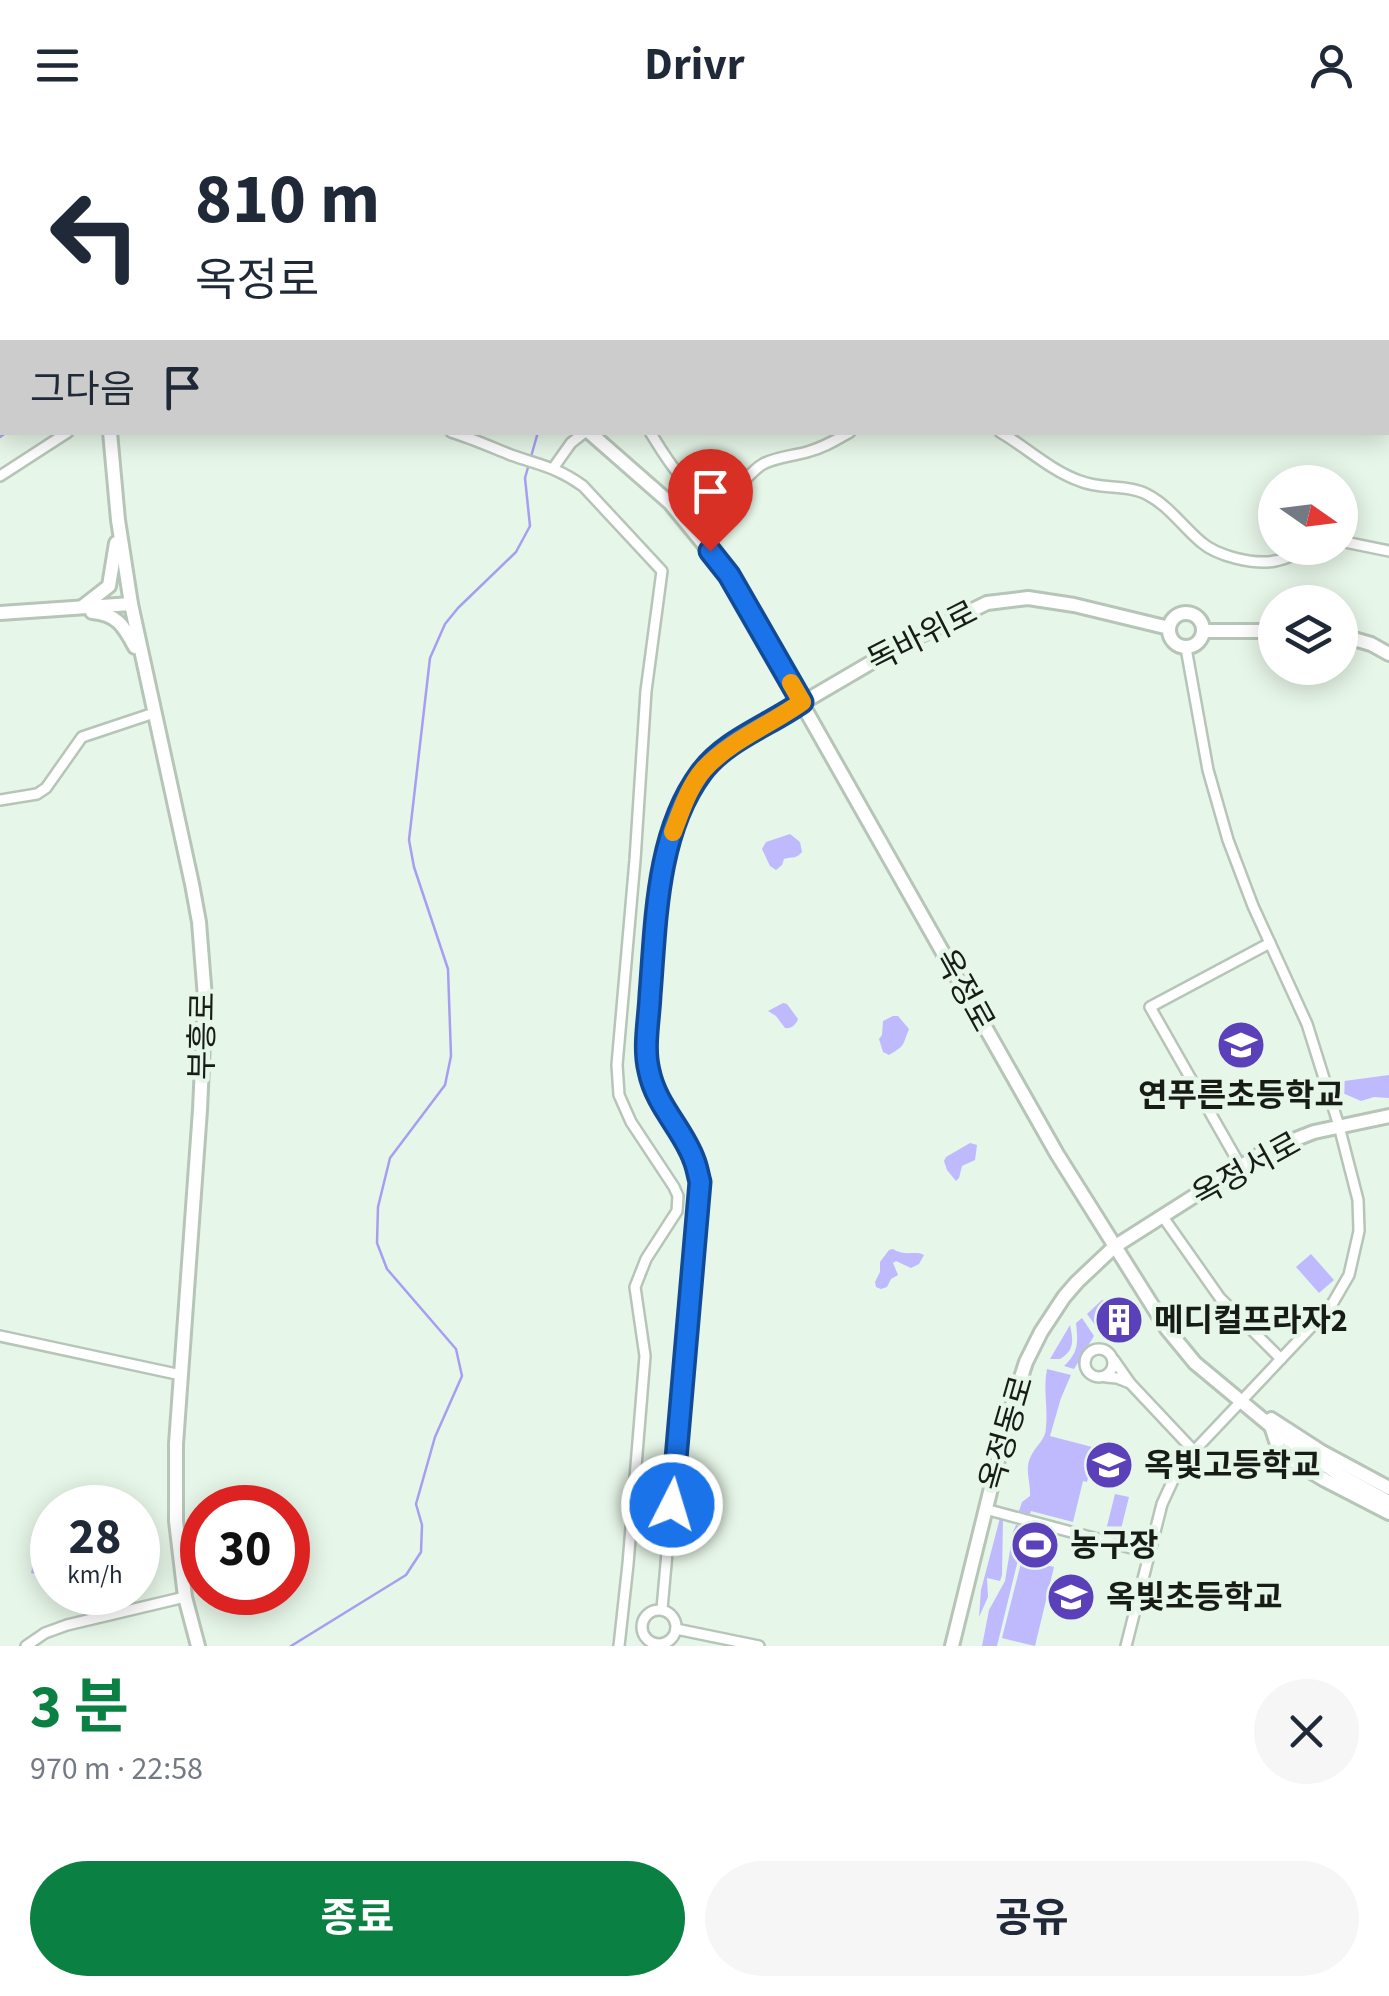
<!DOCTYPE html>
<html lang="ko">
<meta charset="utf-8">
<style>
:root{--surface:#fff;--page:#f6f6f7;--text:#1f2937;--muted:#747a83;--accent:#0b8043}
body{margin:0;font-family:"Source Sans 3","Noto Sans KR",sans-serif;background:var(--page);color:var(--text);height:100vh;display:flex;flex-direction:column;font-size:38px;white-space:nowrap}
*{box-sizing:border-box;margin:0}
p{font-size:32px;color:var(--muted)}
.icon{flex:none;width:55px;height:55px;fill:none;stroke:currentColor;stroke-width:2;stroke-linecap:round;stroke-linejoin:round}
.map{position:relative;height:1516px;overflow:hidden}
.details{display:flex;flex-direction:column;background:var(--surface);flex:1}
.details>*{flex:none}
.hud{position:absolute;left:0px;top:0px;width:1390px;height:305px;box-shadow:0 5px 25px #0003;background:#fff;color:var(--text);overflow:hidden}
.needle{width:65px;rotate:104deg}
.tools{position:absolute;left:1258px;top:335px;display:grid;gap:20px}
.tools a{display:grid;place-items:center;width:100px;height:100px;border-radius:50%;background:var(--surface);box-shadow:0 5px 25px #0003;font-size:50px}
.speed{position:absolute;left:30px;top:1355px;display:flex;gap:20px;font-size:50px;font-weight:700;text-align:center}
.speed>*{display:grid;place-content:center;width:130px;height:130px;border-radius:50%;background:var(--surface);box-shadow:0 5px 25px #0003;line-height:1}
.speed small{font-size:25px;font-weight:400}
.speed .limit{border:15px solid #d22;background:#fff;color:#111}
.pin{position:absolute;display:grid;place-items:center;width:85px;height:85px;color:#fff;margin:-102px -42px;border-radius:50% 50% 50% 0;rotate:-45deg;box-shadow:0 0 10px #0007}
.pin .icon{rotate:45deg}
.me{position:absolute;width:110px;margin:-55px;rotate:5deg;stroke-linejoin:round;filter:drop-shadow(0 0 8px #0008)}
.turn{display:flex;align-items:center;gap:35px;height:210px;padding:0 30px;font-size:45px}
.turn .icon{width:130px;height:130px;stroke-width:2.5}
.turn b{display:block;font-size:70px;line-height:85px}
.then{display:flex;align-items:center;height:95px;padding:0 30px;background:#0003;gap:20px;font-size:38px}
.round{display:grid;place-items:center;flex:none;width:105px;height:105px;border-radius:52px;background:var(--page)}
.summary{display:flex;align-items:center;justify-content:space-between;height:170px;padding:0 30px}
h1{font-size:60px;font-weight:700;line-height:75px;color:var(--accent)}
.button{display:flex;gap:20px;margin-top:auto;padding:20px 30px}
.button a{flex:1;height:115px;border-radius:60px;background:var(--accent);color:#fff;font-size:40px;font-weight:700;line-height:115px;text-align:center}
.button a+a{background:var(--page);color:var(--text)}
header{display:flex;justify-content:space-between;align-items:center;height:130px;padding:0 30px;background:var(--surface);font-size:45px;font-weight:700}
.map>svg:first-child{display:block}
.green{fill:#bfbafe}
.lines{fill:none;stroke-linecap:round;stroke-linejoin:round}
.stream{stroke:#a69ef1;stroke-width:2.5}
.street-casing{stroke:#b6c5b8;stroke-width:14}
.secondary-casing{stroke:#b6c5b8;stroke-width:18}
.street{stroke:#fff;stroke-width:9}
.secondary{stroke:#fff;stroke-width:12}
.route-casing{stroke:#114b97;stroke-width:25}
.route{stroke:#1a73e8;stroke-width:18}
.slow{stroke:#f59e0b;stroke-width:18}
.labels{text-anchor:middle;stroke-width:9;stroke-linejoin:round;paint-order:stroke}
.street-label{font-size:32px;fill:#171c17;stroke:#e6f6e8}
.poi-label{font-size:32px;font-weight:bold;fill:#171c17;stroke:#e6f6e8;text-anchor:start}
</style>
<header><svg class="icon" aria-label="menu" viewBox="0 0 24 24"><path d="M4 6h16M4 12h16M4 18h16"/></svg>Drivr<svg class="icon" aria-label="person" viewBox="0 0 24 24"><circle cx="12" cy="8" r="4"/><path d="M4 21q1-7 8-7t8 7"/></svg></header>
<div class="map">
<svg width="1389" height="1516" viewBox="0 0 1389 1516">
<rect width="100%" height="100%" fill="#e6f6e8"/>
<g class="green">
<path d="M790,704L800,712L802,722C795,730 792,726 784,729L782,735L776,740L770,736L762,719L766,712Z"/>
<path d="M783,873L787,874L798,889C796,895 791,899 785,898L776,886L768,881Z"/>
<path d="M893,886H898L909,899C902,916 906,915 889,925L883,922L879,909L882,905L883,891Z"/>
<path d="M1389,945V968L1374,967L1361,971L1338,961L1337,952Z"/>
<path d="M970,1013L977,1015L975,1030L962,1036L959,1048L956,1051L947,1040L944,1031L946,1027Z"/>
<path d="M893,1119C906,1127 915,1120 924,1125L919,1134L911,1138L896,1131L893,1133L898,1145L891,1149L887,1157L881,1159L876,1157L875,1152L880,1142V1132L889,1120Z"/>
<path d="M1311,1124L1334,1150L1319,1163L1296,1137Z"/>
<path d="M1102,1170L1118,1173L1119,1176L1098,1199L1087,1184Z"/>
<path d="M1082,1188L1094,1206L1074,1239L1064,1236C1079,1222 1078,1212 1076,1193Z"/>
<path d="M1070,1195C1073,1210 1075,1220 1060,1229H1050Z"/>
<path d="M1047,1239L1071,1245L1061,1268L1050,1306L1092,1317L1088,1333L1093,1320L1095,1321L1087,1352L1083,1351L1073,1392L1031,1381L1030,1384L1019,1381L1022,1372L1030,1366C1031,1351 1024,1340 1031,1326C1036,1315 1046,1310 1046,1297C1048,1277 1043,1259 1047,1239Z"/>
<path d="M1115,1364L1129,1367L1120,1403L1106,1400Z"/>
<path d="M1000,1388L1003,1389L1002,1445L1000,1451L987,1448L988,1467L979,1487L981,1460Z"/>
<path d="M1016,1395L1026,1397L997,1516H982L989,1480L1005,1451L1013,1402Z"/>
<path d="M1030,1401L1046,1405L1039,1429L1024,1425Z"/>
<path d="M37,1414L47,1415L46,1420L52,1421L50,1447L31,1443Z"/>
<path d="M1022,1429L1054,1437L1035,1516L1002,1508Z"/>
</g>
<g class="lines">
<g class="stream">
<path d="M1388,41H1389"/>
<path d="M0,307L7,302"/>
<path d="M291,1516L406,1445L421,1422L422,1395L416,1374L435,1307L462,1246L456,1219L387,1139L377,1113L378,1077L390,1028L445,955L451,926L448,839L414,737L409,710L430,528L445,494L458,478L516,422L530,396L525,348L538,302"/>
</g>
<g class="street-casing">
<g id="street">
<path d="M402,2V0"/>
<path d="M860,2L885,0"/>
<path d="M1388,67L1389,66"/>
<path d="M0,194L2,198"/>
<path d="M451,302C471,308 491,317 511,325C539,335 557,337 583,356L662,441L646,561L635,730L617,935L619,965L631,992L674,1057L678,1066L677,1081L646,1129L635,1157L645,1226L628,1434L619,1516"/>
<path d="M650,302C665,325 694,381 728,365C741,358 749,342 763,334C776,327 792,326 807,322C823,318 836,310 850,302"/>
<path d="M1000,302C1026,317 1051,341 1080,351C1101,360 1129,354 1148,365C1169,376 1183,397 1201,412C1217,426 1253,435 1275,431C1287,429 1299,422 1311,418"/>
<path d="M554,337L571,313L585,302"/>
<path d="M0,346L68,302"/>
<path d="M1340,411L1389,421"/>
<path d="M0,670L37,664L46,658L82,607L154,583"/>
<path d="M1241,1037L1150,877L1270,813"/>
<path d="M1163,1087L1220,1168L1281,1229"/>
<path d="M0,1206L181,1245"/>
<circle cx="1099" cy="1233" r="14"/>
<path d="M1106,1247L1117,1248L1130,1253L1114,1230"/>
<path d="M1130,1253L1194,1321"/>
<path d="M985,1379L1150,1423"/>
<path d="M662,1479L700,1052C698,1045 697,1037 694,1030C682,999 656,975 649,941C643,917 649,889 650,865C656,791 656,704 701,643C725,610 770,595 802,573"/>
<circle cx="659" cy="1497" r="17"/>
<path d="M676,1499L759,1516"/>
<path d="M26,1516L45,1503L67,1495L185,1467"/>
<path d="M1126,1516L1162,1374L1174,1348L1194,1321L1331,1176L1349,1145L1359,1101L1358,1070L1339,996L1307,894L1253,776L1228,710L1208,640L1186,518"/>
</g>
</g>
<g class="secondary-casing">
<g id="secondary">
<path d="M77,0V2"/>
<path d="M0,146H2"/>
<path d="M0,164L2,163"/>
<path d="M110,302L118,390L131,474L192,754L199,792L205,868L200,980L176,1314V1391L185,1467L198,1516"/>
<path d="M589,302L670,373L729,445L1057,1024L1167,1199L1195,1233L1284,1307L1340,1345L1389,1372"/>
<path d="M82,477L109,456L116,413"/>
<path d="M92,482C117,484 124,496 135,517"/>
<circle cx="1186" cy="500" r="17"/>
<path d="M0,483L131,474"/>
<path d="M1204,501H1275"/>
<path d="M1340,505L1371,514L1389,524"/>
<path d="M802,573L901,515L987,473L1028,468L1074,475L1169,498"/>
<path d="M1271,1289L1322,1322L1389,1358"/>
<path d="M1272,1299L1280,1323L1325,1350L1389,1383"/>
<path d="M952,1516L1009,1285L1026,1232L1041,1202L1064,1167L1077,1152L1114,1117L1265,1021L1314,1002L1389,986"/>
</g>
</g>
<use href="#street" class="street"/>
<use href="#secondary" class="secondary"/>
</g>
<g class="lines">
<g class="route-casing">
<path id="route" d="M672,1375L700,1052C698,1045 697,1037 694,1030C683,999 656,976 649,941C643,917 649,890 650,865C656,792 656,704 701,643C725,610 770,595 802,572L729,445L710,421"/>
</g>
<use href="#route" class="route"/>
<path class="slow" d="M673,702C681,681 689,656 704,639C731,610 770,595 802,572L791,553"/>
</g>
<defs>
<g id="school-disc" transform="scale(2.5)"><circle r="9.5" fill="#5b41b9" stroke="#e6f6e8"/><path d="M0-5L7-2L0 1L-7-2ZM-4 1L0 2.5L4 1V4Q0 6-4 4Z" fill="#fff"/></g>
<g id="building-disc" transform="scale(2.5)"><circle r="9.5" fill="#5b41b9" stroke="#e6f6e8"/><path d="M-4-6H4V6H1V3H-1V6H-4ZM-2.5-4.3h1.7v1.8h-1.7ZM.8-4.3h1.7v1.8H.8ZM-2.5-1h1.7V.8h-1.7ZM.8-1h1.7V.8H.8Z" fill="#fff"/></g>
<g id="stadium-disc" transform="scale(2.5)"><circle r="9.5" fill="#5b41b9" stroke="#e6f6e8"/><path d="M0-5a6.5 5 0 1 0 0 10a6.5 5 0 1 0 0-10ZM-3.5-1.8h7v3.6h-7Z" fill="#fff"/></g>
</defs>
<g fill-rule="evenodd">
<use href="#school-disc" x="1241" y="915"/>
<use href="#building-disc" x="1119" y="1190"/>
<use href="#school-disc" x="1109" y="1335"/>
<use href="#stadium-disc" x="1035" y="1415"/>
<use href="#school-disc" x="1071" y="1467"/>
</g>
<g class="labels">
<g class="street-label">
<text transform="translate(922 506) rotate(-27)" y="11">독바위로</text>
<text transform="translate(965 860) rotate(61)" y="11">옥정로</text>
<text transform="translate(202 906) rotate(-89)" y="11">부흥로</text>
<text transform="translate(1246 1039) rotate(-29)" y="11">옥정서로</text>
<text transform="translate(1006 1303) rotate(-74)" y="11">옥정동로</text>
</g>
<g class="poi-label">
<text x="1241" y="976" text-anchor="middle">연푸른초등학교</text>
<text x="1154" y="1201">메디컬프라자2</text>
<text x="1144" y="1346">옥빛고등학교</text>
<text x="1070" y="1426">농구장</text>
<text x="1106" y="1478">옥빛초등학교</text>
</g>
</g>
</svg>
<div class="tools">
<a><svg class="needle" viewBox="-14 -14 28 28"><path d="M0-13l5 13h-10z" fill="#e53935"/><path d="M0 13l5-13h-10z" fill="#747a83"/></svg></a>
<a><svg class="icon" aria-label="layers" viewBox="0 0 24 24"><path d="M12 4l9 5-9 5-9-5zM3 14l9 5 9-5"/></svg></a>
</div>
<div class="speed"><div>28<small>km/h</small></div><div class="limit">30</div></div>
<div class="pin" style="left:710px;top:421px;background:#d93025"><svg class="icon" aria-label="arrive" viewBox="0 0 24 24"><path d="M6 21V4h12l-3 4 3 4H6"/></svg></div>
<svg class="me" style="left:672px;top:1375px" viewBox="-20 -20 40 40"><circle r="17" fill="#1a73e8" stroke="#fff" stroke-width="3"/><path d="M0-11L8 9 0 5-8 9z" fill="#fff"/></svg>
<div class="hud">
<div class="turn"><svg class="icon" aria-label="left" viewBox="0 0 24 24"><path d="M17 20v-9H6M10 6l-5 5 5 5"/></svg><div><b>810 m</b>옥정로</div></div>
<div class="then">그다음<svg class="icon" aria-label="arrive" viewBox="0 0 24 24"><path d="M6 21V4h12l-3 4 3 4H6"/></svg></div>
</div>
</div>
<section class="details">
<div class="summary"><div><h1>3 분</h1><p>970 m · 22:58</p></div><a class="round"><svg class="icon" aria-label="close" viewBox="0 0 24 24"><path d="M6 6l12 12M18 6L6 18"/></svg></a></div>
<div class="button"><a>종료</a><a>공유</a></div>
</section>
